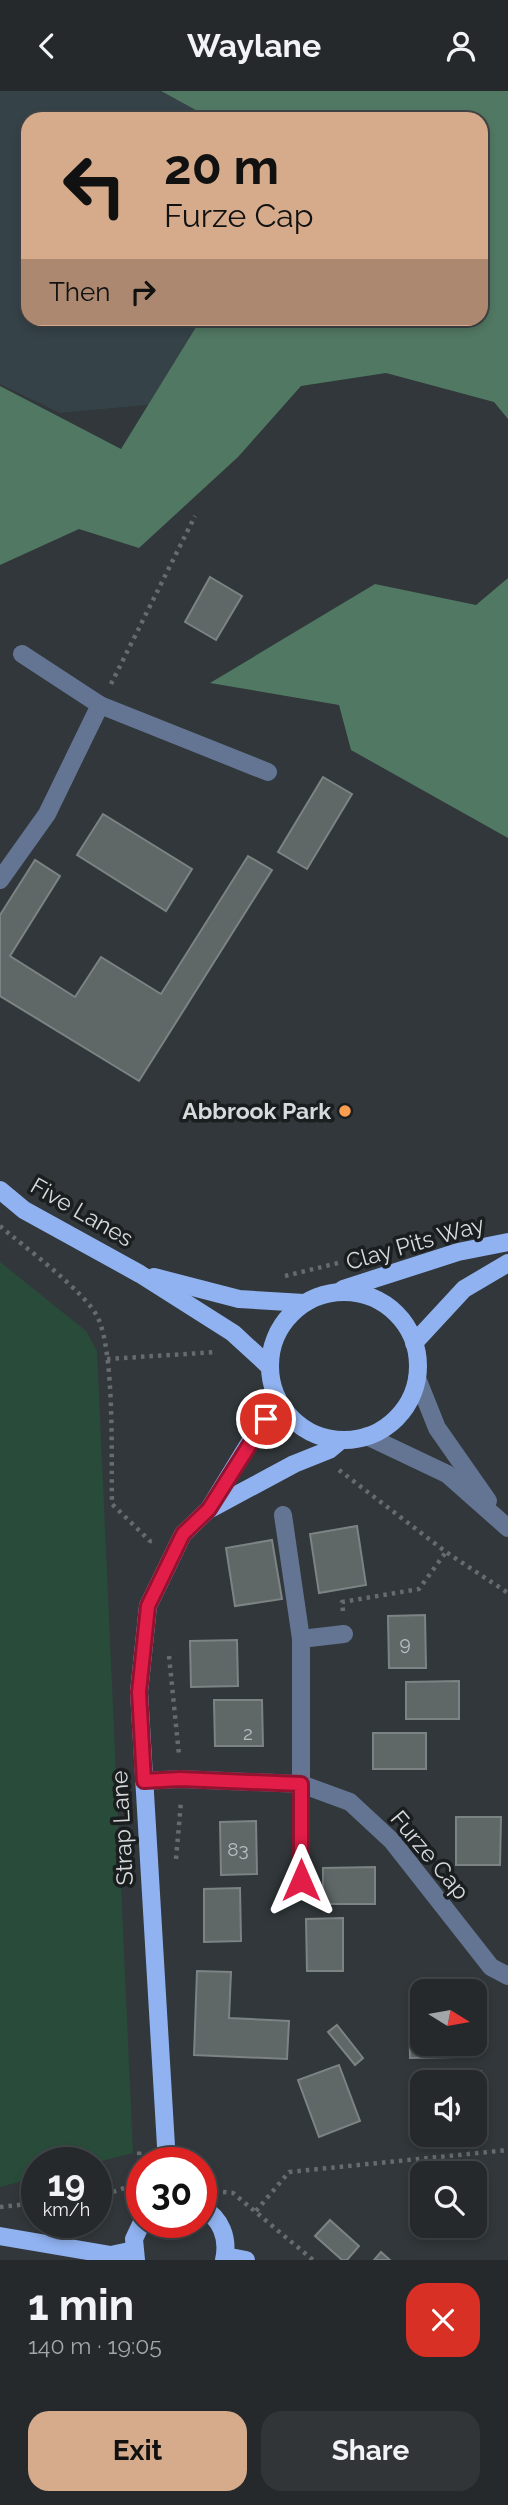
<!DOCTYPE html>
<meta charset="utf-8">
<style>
:root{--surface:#25292c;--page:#313538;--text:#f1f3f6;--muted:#a3a6a9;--line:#424548;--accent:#d6ab8b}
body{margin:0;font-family:Raleway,sans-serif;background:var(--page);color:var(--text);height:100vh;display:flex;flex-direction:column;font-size:26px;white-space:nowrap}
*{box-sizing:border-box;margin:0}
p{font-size:23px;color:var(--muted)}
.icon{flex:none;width:38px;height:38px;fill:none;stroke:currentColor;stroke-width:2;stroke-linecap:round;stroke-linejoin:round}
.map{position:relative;height:2169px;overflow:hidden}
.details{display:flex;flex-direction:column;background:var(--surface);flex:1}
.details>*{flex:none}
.hud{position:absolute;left:21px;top:21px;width:467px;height:214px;border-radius:21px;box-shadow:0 4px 10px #0003,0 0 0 2px var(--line);background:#d6ab8b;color:#111;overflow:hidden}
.needle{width:46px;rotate:101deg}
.tools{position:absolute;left:410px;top:1888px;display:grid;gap:14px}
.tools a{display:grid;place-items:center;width:77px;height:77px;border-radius:14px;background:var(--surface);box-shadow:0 4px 10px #0003,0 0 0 2px var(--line);font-size:35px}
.speed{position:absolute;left:21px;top:2056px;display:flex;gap:14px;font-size:35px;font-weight:700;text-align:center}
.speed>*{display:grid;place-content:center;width:91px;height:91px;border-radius:50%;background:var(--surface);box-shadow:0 4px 10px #0003,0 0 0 2px var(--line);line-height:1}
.speed small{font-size:18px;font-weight:400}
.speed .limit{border:10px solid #d22;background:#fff;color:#111}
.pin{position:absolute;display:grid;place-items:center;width:60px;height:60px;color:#fff;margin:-30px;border:4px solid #fff;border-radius:50%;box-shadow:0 2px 7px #0007}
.me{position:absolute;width:77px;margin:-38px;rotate:0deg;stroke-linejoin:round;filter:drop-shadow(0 0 5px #0008)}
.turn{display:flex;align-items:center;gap:24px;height:147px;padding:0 28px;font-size:32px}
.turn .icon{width:91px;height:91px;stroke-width:2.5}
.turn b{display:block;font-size:49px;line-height:60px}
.then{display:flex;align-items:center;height:66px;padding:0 28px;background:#0003;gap:14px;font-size:26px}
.round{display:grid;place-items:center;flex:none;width:74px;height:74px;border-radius:21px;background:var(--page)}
.summary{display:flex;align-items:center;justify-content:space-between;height:119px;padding:0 28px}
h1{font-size:42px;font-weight:700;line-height:52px}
.button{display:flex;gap:14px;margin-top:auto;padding:14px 28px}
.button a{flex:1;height:80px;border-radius:21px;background:var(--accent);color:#111;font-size:28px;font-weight:700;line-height:80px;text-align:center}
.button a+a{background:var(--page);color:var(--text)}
header{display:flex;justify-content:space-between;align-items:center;height:91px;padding:0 28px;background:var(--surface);font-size:32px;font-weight:700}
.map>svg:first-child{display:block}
.built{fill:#354248}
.green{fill:#294c3a}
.forest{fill:#517863}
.building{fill:#5f6767;stroke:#7c8383;stroke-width:2}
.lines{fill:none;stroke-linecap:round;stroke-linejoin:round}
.path{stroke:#666c6e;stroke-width:4.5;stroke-dasharray:3.5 5;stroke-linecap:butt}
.minor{stroke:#647593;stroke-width:18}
.major{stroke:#90b2f0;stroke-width:18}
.route-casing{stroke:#92132f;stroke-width:18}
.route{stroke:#e11d48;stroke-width:12}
.poi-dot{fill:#fb9e50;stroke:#1b1e1f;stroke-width:2.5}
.labels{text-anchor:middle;stroke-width:7;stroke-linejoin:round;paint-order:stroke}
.number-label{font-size:19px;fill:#b8bdbf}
.poi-label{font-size:23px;font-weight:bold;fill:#d6dadc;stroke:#1b1e1f;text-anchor:end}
.street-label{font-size:23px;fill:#d6dadc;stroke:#1b1e1f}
</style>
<header><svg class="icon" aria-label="back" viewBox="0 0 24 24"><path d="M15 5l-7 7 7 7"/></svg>Waylane<svg class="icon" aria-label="person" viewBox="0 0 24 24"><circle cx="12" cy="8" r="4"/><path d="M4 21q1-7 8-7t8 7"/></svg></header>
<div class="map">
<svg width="508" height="2169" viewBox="0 0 508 2169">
<rect width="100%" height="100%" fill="#31373a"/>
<path class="built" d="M0,0H161L212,28H28V228H201L167,312L60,322L0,293Z"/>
<path class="green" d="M0,1171L86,1240L97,1260L133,2062L94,2072H37V2086L0,2096Z"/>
<g class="forest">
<path d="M161,0H508V328L494,311L386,282L301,295L238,366L139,457L79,438L0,474V295L121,358L201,228H481V28H212Z"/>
<path d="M508,487V747L351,659L339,614L210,592L375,493L476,514Z"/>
</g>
<g class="building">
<path d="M210,486L242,505L216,549L185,531Z"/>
<path d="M323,686L352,703L307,778L278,761Z"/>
<path d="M103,723L192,778L166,820L77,764Z"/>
<path d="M248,765L272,779L139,990L0,905V824L35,769L60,785L10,865L75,906L101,866L161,903Z"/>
<path d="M357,1435L366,1494L319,1502L310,1443Z"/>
<path d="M272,1449L282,1508L235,1515L226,1457Z"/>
<path d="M425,1524L426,1577H389L388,1525Z"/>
<path d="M237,1549L238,1595L191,1596L190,1550Z"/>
<path d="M459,1590V1628H406V1591Z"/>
<path d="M214,1609H262L263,1655H215Z"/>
<rect x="373" y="1642" width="53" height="36"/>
<path d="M456,1726H501L500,1774H456Z"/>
<path d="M256,1730L257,1783L221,1784L220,1731Z"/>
<path d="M375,1776V1813H323V1777Z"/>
<path d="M240,1797L241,1850L204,1851V1798Z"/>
<path d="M343,1827V1880H307L306,1828Z"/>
<path d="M197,1880L231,1881L229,1927L289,1930L287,1968L194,1964Z"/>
<path d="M409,1918H422V1953H455V1966L410,1967Z"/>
<path d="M337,1934L363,1967L355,1974L328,1941Z"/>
<path d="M339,1974L360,2030L319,2046L298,1989Z"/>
<path d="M481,1980L482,2025H474V1992H436L435,1981Z"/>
<path d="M330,2129L359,2155L347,2169H342L315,2145Z"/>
<path d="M381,2161L390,2169H374Z"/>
</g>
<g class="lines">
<g class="path">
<path d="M111,593L195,425"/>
<path d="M0,1135C23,1155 86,1201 98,1227C115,1264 111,1369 112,1413L150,1450L148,1455"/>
<path d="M285,1185L338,1172"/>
<path d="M107,1268L217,1261"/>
<path d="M339,1379L446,1461L508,1502"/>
<path d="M343,1520L342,1511L419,1498L446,1461"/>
<path d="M169,1565L179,1664"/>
<path d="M176,1768L181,1711"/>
<path d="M223,2101L233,2102L313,2169"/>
<path d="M96,2104C131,2098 141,2094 139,2057"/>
<path d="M0,2116L37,2112"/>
<path d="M256,2120L289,2081L508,2059"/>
</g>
<g class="minor">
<path d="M22,563L100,614L268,681"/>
<path d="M0,789L47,723L100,614"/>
<path d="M417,1287L437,1337L488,1410"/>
<path d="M367,1345L447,1383L508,1437"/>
<path d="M283,1424L301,1548"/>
<path d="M144,1690L180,1688L301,1693L350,1711L392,1750L491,1876L508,1885"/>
<path d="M301,1789V1548L344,1543"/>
</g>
<g class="major">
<path d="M0,1099L24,1119L140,1183L233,1242L270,1276"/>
<path d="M154,1186L239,1208L304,1212"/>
<path d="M343,1198L458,1161L508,1151"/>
<circle cx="344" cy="1275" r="74"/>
<path d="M414,1252L464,1198L508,1172"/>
<path d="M212,1417L294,1373L329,1359L341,1349"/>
<path d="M167,2072L139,1601L148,1515L183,1443L209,1418L277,1307"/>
<path d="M201,2116C221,2127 229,2147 224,2169"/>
<path d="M0,2145L111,2164L134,2159"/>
<path d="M225,2165L246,2169"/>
<path d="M136,2169L134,2148L142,2131"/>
</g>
</g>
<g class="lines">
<g class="route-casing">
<path id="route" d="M266,1328L209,1418L183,1443L148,1515L139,1601L144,1690L180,1688L301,1693V1789"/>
</g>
<use href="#route" class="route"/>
</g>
<circle class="poi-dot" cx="345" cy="1020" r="7"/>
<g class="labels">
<g class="number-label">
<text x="405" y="1559">9</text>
<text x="248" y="1649">2</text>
<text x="238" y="1765">83</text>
</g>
<g class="poi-label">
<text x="331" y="1028">Abbrook Park</text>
</g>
<g class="street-label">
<text transform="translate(82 1121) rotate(30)" y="8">Five Lanes</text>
<text transform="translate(415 1152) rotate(-16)" y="8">Clay Pits Way</text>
<text transform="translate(122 1737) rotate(-93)" y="8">Strap Lane</text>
<text transform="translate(430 1764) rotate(50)" y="8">Furze Cap</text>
</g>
</g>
</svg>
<div class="tools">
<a><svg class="needle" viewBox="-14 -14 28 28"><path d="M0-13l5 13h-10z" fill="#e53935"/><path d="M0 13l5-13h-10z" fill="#a3a6a9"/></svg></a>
<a><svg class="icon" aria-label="sound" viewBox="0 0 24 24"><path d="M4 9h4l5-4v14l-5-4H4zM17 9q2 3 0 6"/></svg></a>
<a><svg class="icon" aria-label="search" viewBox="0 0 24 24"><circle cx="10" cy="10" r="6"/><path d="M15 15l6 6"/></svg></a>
</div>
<div class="speed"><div>19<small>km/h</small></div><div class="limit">30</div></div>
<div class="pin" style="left:266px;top:1328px;background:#d93025"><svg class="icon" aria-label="arrive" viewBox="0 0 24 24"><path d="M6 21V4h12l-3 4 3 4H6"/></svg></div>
<svg class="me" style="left:301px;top:1789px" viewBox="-20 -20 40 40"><path d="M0-17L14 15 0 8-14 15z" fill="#e11d48" stroke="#fff" stroke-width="4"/></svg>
<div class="hud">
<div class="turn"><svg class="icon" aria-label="left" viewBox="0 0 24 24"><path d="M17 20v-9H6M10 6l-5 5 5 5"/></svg><div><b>20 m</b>Furze Cap</div></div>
<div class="then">Then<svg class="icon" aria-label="right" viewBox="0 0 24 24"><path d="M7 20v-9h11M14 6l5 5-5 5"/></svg></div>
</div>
</div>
<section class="details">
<div class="summary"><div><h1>1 min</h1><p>140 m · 19:05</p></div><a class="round" style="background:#d93025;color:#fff"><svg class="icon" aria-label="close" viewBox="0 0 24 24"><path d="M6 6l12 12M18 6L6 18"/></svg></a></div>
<div class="button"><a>Exit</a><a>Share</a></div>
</section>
